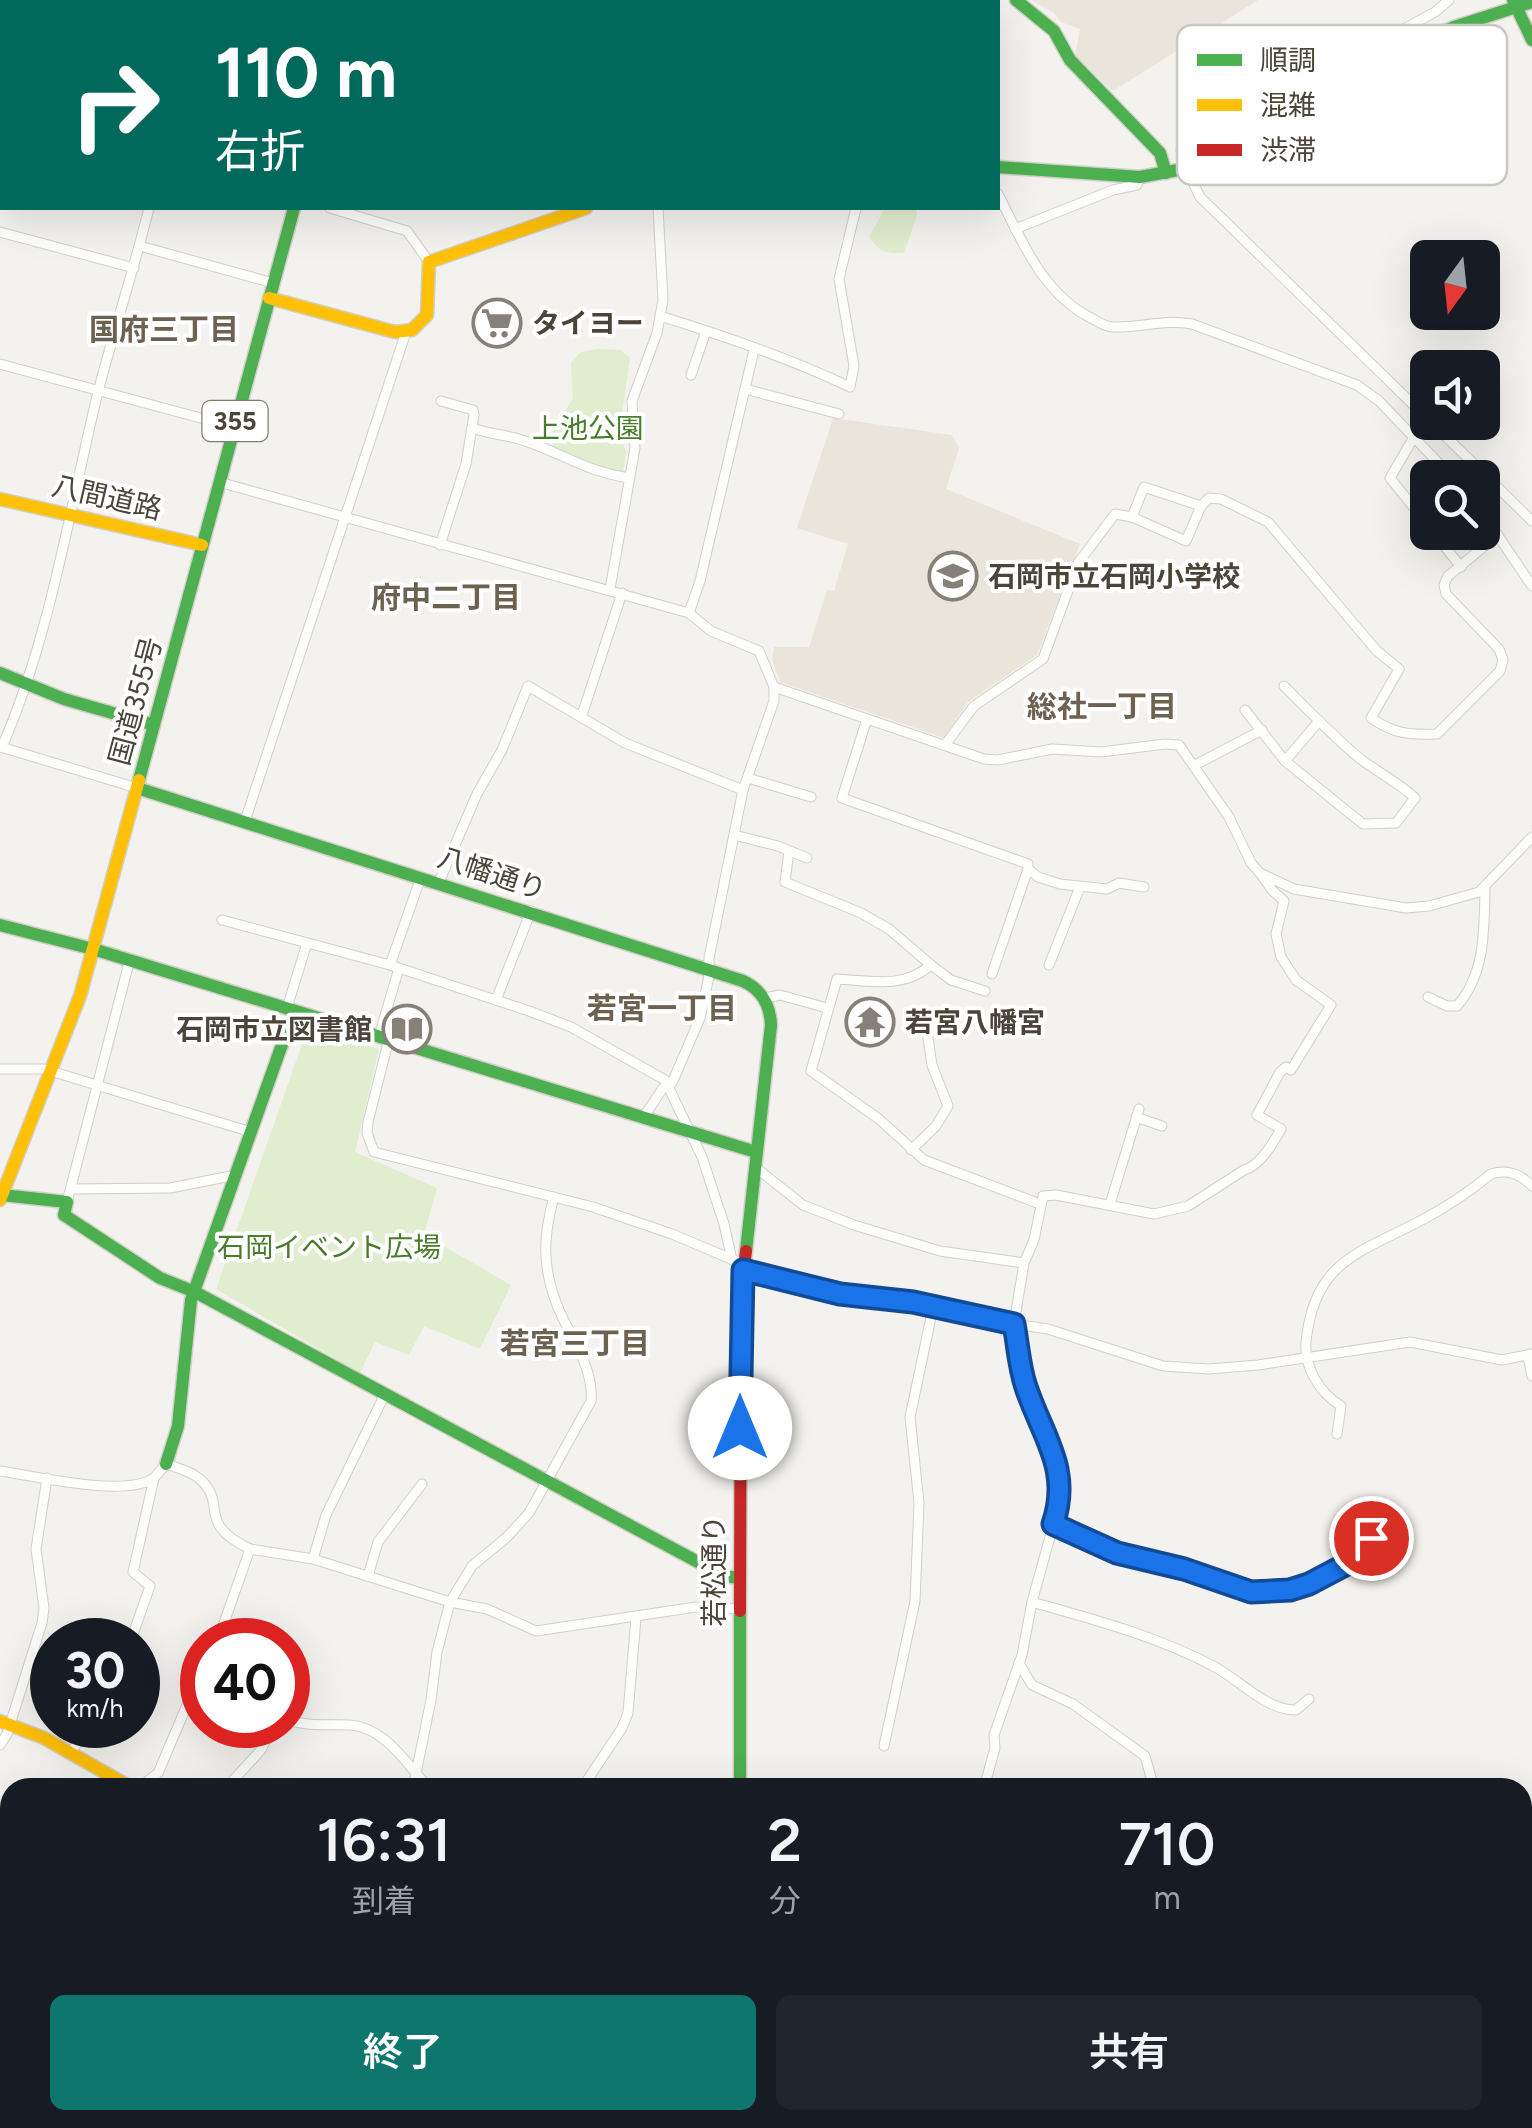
<!DOCTYPE html>
<html lang="ja">
<meta charset="utf-8">
<style>
:root{--surface:#171b24;--page:#20242c;--text:#f1f3f6;--muted:#9ea1a6;--accent:#0f766e}
body{margin:0;font-family:Figtree,"Noto Sans JP",sans-serif;background:var(--page);color:var(--text);height:100vh;display:flex;flex-direction:column;font-size:38px;white-space:nowrap}
*{box-sizing:border-box;margin:0}
p{font-size:32px;color:var(--muted)}
.icon{flex:none;width:55px;height:55px;fill:none;stroke:currentColor;stroke-width:2;stroke-linecap:round;stroke-linejoin:round}
.map{position:relative;flex:1;overflow:hidden}
.details{position:absolute;left:0px;top:1778px;width:1532px;height:352px;display:flex;flex-direction:column;background:var(--surface);border-radius:30px 30px 0 0;box-shadow:0 10px 40px #0002}
.details>*{flex:none}
.top-card{position:absolute;left:0px;top:0px;width:1000px;height:210px;box-shadow:0 10px 40px #0002;background:#00695c;color:#fff;overflow:hidden}
.needle{width:65px;rotate:195deg}
.controls{position:absolute;left:1410px;top:240px;display:grid;gap:20px}
.controls a{display:grid;place-items:center;width:90px;height:90px;border-radius:15px;background:var(--surface);box-shadow:0 10px 40px #0002;font-size:50px}
.speed{position:absolute;left:30px;top:1618px;display:flex;gap:20px;font-size:50px;font-weight:700;text-align:center}
.speed>*{display:grid;place-content:center;width:130px;height:130px;border-radius:50%;background:var(--surface);box-shadow:0 10px 40px #0002;line-height:1}
.speed small{font-size:25px;font-weight:400}
.speed .limit{border:15px solid #d22;background:#fff;color:#111}
.pin{position:absolute;display:grid;place-items:center;width:85px;height:85px;color:#fff;margin:-42px;border:5px solid #fff;border-radius:50%;box-shadow:0 2px 10px #0007}
.me{position:absolute;width:110px;margin:-55px;rotate:0deg;stroke-linejoin:round;filter:drop-shadow(0 0 8px #0008)}
.turn{display:flex;align-items:center;gap:35px;height:210px;padding:0 50px;font-size:45px}
.turn .icon{width:130px;height:130px;stroke-width:2.5}
.turn b{display:block;font-size:70px;line-height:85px}
.eta{display:flex;justify-content:space-evenly;align-items:center;height:170px;text-align:center}
.eta b{font-size:60px;font-weight:600;line-height:70px}
.button{display:flex;gap:20px;margin-top:auto;padding:20px 50px}
.button a{flex:1;height:115px;border-radius:15px;background:var(--accent);color:#fff;font-size:40px;font-weight:600;line-height:115px;text-align:center}
.button a+a{background:var(--page);color:var(--text)}
.map>svg:first-child{display:block}
.education{fill:#eae5da}
.green{fill:#e1edcf}
.lines{fill:none;stroke-linecap:round;stroke-linejoin:round}
.street-casing{stroke:#d2d0cb;stroke-width:11}
.fast-casing{stroke:#d2cfc5;stroke-width:15}
.slow-casing{stroke:#d2cfc5;stroke-width:15}
.jam-casing{stroke:#d2cfc5;stroke-width:15}
.street{stroke:#fdfdfc;stroke-width:9}
.fast{stroke:#4caf50;stroke-width:12}
.slow{stroke:#ffc107;stroke-width:12}
.jam{stroke:#c62828;stroke-width:12}
.route-casing{stroke:#114b97;stroke-width:25}
.route{stroke:#1a73e8;stroke-width:18}
.labels{text-anchor:middle;stroke-width:8;stroke-linejoin:round;paint-order:stroke}
.shield{fill:#fff;stroke:#807c74;stroke-width:2.5}
.shield-label{font-size:25px;font-weight:bold;fill:#4a4439}
.poi-label{font-size:28px;font-weight:bold;fill:#4a4439;stroke:#fff;text-anchor:start}
.park-label{font-size:28px;fill:#497d2c;stroke:#fff}
.street-label{font-size:28px;fill:#4a4439;stroke:#fff}
.neighbourhood-label{font-size:30px;font-weight:bold;fill:#6d6250;stroke:#fff}
.key{fill:#fff;stroke:#c9c7c4;stroke-width:2.5}
.key-label{font-size:28px;fill:#4a4439}
</style>
<div class="map">
<svg width="1532" height="2128" viewBox="0 0 1532 2128">
<rect width="100%" height="100%" fill="#f4f2ee"/>
<g class="education">
<path d="M1031,0H1258L1113,91L1075,56L1080,29L1061,22L1054,13Z"/>
<path d="M833,418L952,435L959,448L946,489L1080,544L1037,655L968,702L944,738L780,682L772,660L774,647H809L827,590L834,591L848,544L797,528Z"/>
<path d="M0,1891L10,1893V2120H132L130,2128H0Z"/>
<path d="M507,2120H649L690,2128H506Z"/>
<path d="M869,2120H1080L1078,2128H873Z"/>
</g>
<g class="green">
<path d="M885,208H916L917,215L904,253C887,255 879,251 869,237Z"/>
<path d="M597,349L620,350L630,358L619,434L626,452L623,473L597,468L555,451L550,436L573,398L571,363L581,352Z"/>
<path d="M308,1027L379,1049L355,1152L437,1188L424,1235L511,1285L480,1349L424,1326L409,1355L375,1342L360,1373L216,1289Z"/>
<path d="M0,1979L10,1980V2109L0,2106Z"/>
</g>
<g class="lines">
<g class="street-casing">
<g id="street">
<path d="M50,0V2"/>
<path d="M363,0L371,2"/>
<path d="M0,2H11"/>
<path d="M201,2V0"/>
<path d="M611,2L612,0"/>
<path d="M915,2L916,0"/>
<path d="M1181,150L1435,12L1449,0"/>
<path d="M1186,168L1200,197L1428,419"/>
<path d="M998,194C1022,241 1042,293 1091,318C1099,322 1105,327 1113,327C1140,328 1165,319 1192,324L1357,385L1379,401L1453,478"/>
<path d="M330,208L407,231L429,262"/>
<path d="M1015,229L1113,190L1137,185L1140,177"/>
<path d="M0,232L134,268"/>
<path d="M140,246L273,283"/>
<path d="M660,316C725,336 789,358 850,387L854,366L839,279L856,208"/>
<path d="M0,364L234,427"/>
<path d="M691,375L706,331"/>
<path d="M745,389L839,414"/>
<path d="M1431,422L1532,521"/>
<path d="M472,428C489,434 508,435 525,441C564,454 585,471 629,478"/>
<path d="M1414,437L1390,478L1428,525"/>
<path d="M219,482L689,613L711,631L759,651L774,687V701L743,790L709,958V976L700,1018L672,1083L663,1088L643,1118"/>
<path d="M1482,512L1532,586"/>
<path d="M1132,517L1144,487L1201,506"/>
<path d="M1433,532L1461,567"/>
<path d="M440,545L466,464L474,415L473,410L441,401"/>
<path d="M610,589L635,448L632,401L657,333L663,300L658,208"/>
<path d="M689,613L700,581L754,350"/>
<path d="M774,687L984,759L998,760L1052,749L1101,752L1165,744L1179,745L1229,817L1251,863L1260,873L1294,889L1406,908L1429,906L1479,892L1532,837"/>
<path d="M1245,710L1285,761L1363,824L1396,823L1415,798C1398,782 1377,772 1358,757C1332,735 1308,710 1284,686"/>
<path d="M582,715L622,593"/>
<path d="M867,719L842,798L1028,864V869L1038,877L1060,884L1107,889L1119,883L1144,887"/>
<path d="M945,745L974,706L1043,659L1078,563L1115,514L1132,517L1186,541L1201,506L1209,498L1221,499L1268,522L1376,650L1399,669L1371,718C1394,734 1409,735 1437,734L1500,671L1503,660L1499,649L1446,594L1444,585L1448,576L1498,535"/>
<path d="M1,747L137,788"/>
<path d="M2,747C51,634 69,511 98,392C114,330 134,269 149,208"/>
<path d="M1285,761L1319,721"/>
<path d="M1195,765L1262,730"/>
<path d="M748,778L811,797"/>
<path d="M245,821L406,332"/>
<path d="M734,835L778,846L807,858"/>
<path d="M789,851L785,882L861,913L889,929L931,965"/>
<path d="M439,882L477,794L502,750L528,686L625,743L743,790"/>
<path d="M222,920L390,965L529,1011L571,1027L665,1080L702,1157L724,1224L732,1260"/>
<path d="M390,965L421,877"/>
<path d="M1049,965L1080,887"/>
<path d="M992,974L1028,869"/>
<path d="M985,991L951,980L931,965C903,989 872,981 837,979L811,1071L879,1119L924,1160L1040,1204"/>
<path d="M1428,997L1447,1006H1457C1486,973 1484,929 1485,887"/>
<path d="M765,998L780,995L827,1008"/>
<path d="M496,1000L531,911"/>
<path d="M287,1008L307,943"/>
<path d="M379,1036L399,968"/>
<path d="M389,1039L368,1122L367,1133L374,1152L593,1207L672,1234L736,1261"/>
<path d="M0,1069H44L251,1132"/>
<path d="M1136,1117L1162,1126"/>
<path d="M911,1150L936,1126L948,1106L932,1065L925,1018"/>
<path d="M755,1167L803,1205L854,1225L940,1251L1024,1263"/>
<path d="M72,1189L170,1188L236,1175"/>
<path d="M67,1202L130,959"/>
<path d="M1110,1204L1139,1109"/>
<path d="M743,1270L840,1294L913,1302L979,1319L1048,1329L1163,1366L1209,1369L1258,1365L1410,1342L1502,1360L1532,1354"/>
<path d="M1528,1357L1532,1376"/>
<path d="M1337,1434L1341,1406C1320,1393 1304,1368 1306,1342C1314,1262 1357,1254 1420,1221C1445,1208 1469,1192 1491,1174C1508,1169 1520,1174 1532,1186"/>
<path d="M0,1471C35,1476 125,1498 154,1478"/>
<path d="M1053,1525L1117,1553L1184,1569L1251,1592L1290,1589L1309,1584L1362,1556L1370,1547L1371,1538L1362,1527"/>
<path d="M250,1549L313,1559L450,1602L487,1609L536,1631L696,1607L739,1609"/>
<path d="M313,1559L326,1515L385,1394"/>
<path d="M368,1576L378,1542L422,1484"/>
<path d="M1032,1602C1095,1620 1157,1636 1215,1667C1239,1680 1268,1711 1296,1710L1309,1699"/>
<path d="M131,1640L150,1586L133,1572L154,1478L166,1464C178,1468 193,1472 202,1481C227,1506 196,1523 250,1549L218,1640"/>
<path d="M1019,1663L1032,1685L1073,1704L1145,1756L1154,1788"/>
<path d="M288,1720C309,1727 328,1724 350,1725C385,1727 407,1765 429,1788"/>
<path d="M0,1745L7,1734L42,1623L44,1608L36,1549L47,1478"/>
<path d="M884,1746L915,1601L919,1503L910,1417L933,1308"/>
<path d="M72,1753L85,1725"/>
<path d="M139,1788L158,1773L202,1670"/>
<path d="M226,1788L261,1750L273,1725"/>
<path d="M413,1788L431,1700L437,1652L450,1602L472,1566L507,1537L529,1513L591,1401C594,1366 569,1336 557,1305C542,1266 543,1236 554,1197"/>
<path d="M582,1788L622,1728L628,1713L636,1618"/>
<path d="M984,1788L995,1748L994,1735L1022,1655L1032,1602L1058,1508L1056,1466L1049,1438L1024,1383L1014,1324L1024,1263L1034,1240L1043,1196L1056,1195L1154,1214L1188,1206L1244,1170C1260,1166 1273,1143 1281,1129L1257,1115L1280,1072L1286,1067L1291,1070L1331,1005L1296,980L1281,957L1276,934L1284,901L1272,890L1260,873"/>
<path d="M1522,1880L1532,1869"/>
<path d="M331,2120L332,2128"/>
<path d="M317,2128L324,2120"/>
<path d="M483,2128L488,2120"/>
<path d="M1083,2128L1085,2120"/>
<path d="M1162,2128L1164,2120"/>
<path d="M1349,2128L1353,2120"/>
</g>
</g>
<g class="fast-casing">
<g id="fast">
<path d="M1016,0L1054,31L1070,60L1160,153L1166,173"/>
<path d="M1513,0L1532,40"/>
<path d="M353,2L354,0"/>
<path d="M998,167L1140,177L1178,170L1382,58L1454,27L1532,2"/>
<path d="M0,673L64,699L154,725"/>
<path d="M139,780L294,208"/>
<path d="M137,788L743,981C762,990 770,1004 771,1025L746,1251"/>
<path d="M0,925L93,949"/>
<path d="M93,949L756,1152"/>
<path d="M2,1195L67,1202L64,1215L160,1278L195,1292L724,1576L739,1578"/>
<path d="M166,1464L178,1426L191,1300L294,1011"/>
<path d="M740,1788V1611"/>
<path d="M741,2120V2128"/>
<path d="M860,2120L865,2128"/>
</g>
</g>
<g class="slow-casing">
<g id="slow">
<path d="M269,298L395,332L412,330L427,315L429,262L586,208"/>
<path d="M0,499L202,545"/>
<path d="M0,1200L80,996L139,780"/>
<path d="M0,1721L44,1738L132,1788"/>
</g>
</g>
<g class="jam-casing">
<g id="jam">
<path d="M0,49H2"/>
<path d="M740,1611L741,1292L746,1251"/>
</g>
</g>
<use href="#street" class="street"/>
<use href="#fast" class="fast"/>
<use href="#slow" class="slow"/>
<use href="#jam" class="jam"/>
</g>
<g class="lines">
<g class="route-casing">
<path id="route" d="M740,1428L743,1270L840,1294L913,1302L1014,1324C1018,1345 1019,1367 1026,1387C1042,1436 1072,1469 1053,1524L1117,1553L1184,1569L1251,1592L1290,1590L1309,1584L1362,1556L1370,1547L1371,1538"/>
</g>
<use href="#route" class="route"/>
</g>
<defs>
<g id="supermarket-ring" transform="scale(2.5)"><circle r="9.5" fill="#fff" stroke="#868178" stroke-width="1.5"/><path d="M-6-5.5h2.5l.6 2H6L4.5 2H-2.5L-4.4-4H-6ZM-1.5 3.2a1.3 1.3 0 1 0 .1 0ZM3 3.2a1.3 1.3 0 1 0 .1 0Z" fill="#868178"/></g>
<g id="school-ring" transform="scale(2.5)"><circle r="9.5" fill="#fff" stroke="#868178" stroke-width="1.5"/><path d="M0-5L7-2L0 1L-7-2ZM-4 1L0 2.5L4 1V4Q0 6-4 4Z" fill="#868178"/></g>
<g id="temple-ring" transform="scale(2.5)"><circle r="9.5" fill="#fff" stroke="#868178" stroke-width="1.5"/><path d="M0-6L5-2H3V0L6.5 2.5H4V6H1.5V3h-3V6H-4V2.5H-6.5L-3 0V-2H-5Z" fill="#868178"/></g>
<g id="library-ring" transform="scale(2.5)"><circle r="9.5" fill="#fff" stroke="#868178" stroke-width="1.5"/><path d="M-6-4Q-3-5.5-.7-3.5V5Q-3 3-6 4ZM6-4Q3-5.5 .7-3.5V5Q3 3 6 4Z" fill="#868178"/></g>
</defs>
<g fill-rule="evenodd">
<use href="#supermarket-ring" x="497" y="323"/>
<use href="#school-ring" x="953" y="576"/>
<use href="#temple-ring" x="870" y="1022"/>
<use href="#library-ring" x="407" y="1029"/>
</g>
<g class="labels">
<rect class="shield" x="202.5" y="401" width="65" height="40" rx="8"/>
<g class="shield-label">
<text x="235" y="430">355</text>
</g>
<g class="poi-label">
<text x="532" y="333">タイヨー</text>
<text x="988" y="586">石岡市立石岡小学校</text>
<text x="905" y="1032">若宮八幡宮</text>
<text x="372" y="1039" text-anchor="end">石岡市立図書館</text>
</g>
<g class="park-label">
<text x="588" y="438">上池公園</text>
<text x="329" y="1257">石岡イベント広場</text>
</g>
<g class="street-label">
<text transform="translate(107 497) rotate(13)" y="10">八間道路</text>
<text transform="translate(135 701) rotate(-75)" y="10">国道355号</text>
<text transform="translate(492 873) rotate(18)" y="10">八幡通り</text>
<text transform="translate(714 1571) rotate(-90)" y="10">若松通り</text>
</g>
<g class="neighbourhood-label">
<text x="164" y="340">国府三丁目</text>
<text x="446" y="608">府中二丁目</text>
<text x="1102" y="717">総社一丁目</text>
<text x="662" y="1019">若宮一丁目</text>
<text x="575" y="1354">若宮三丁目</text>
</g>
</g>
<rect x="1177" y="25" width="330" height="160" rx="15" class="key"/>
<rect x="1197" y="54" width="45" height="12" fill="#4caf50"/>
<rect x="1197" y="99" width="45" height="12" fill="#ffc107"/>
<rect x="1197" y="144" width="45" height="12" fill="#c62828"/>
<g class="key-label">
<text x="1260" y="70">順調</text>
<text x="1260" y="115">混雑</text>
<text x="1260" y="160">渋滞</text>
</g>
</svg>
<div class="controls">
<a><svg class="needle" viewBox="-14 -14 28 28"><path d="M0-13l5 13h-10z" fill="#e53935"/><path d="M0 13l5-13h-10z" fill="#9ea1a6"/></svg></a>
<a><svg class="icon" aria-label="sound" viewBox="0 0 24 24"><path d="M4 9h4l5-4v14l-5-4H4zM17 9q2 3 0 6"/></svg></a>
<a><svg class="icon" aria-label="search" viewBox="0 0 24 24"><circle cx="10" cy="10" r="6"/><path d="M15 15l6 6"/></svg></a>
</div>
<div class="speed"><div>30<small>km/h</small></div><div class="limit">40</div></div>
<div class="pin" style="left:1371px;top:1538px;background:#d93025"><svg class="icon" aria-label="arrive" viewBox="0 0 24 24"><path d="M6 21V4h12l-3 4 3 4H6"/></svg></div>
<svg class="me" style="left:740px;top:1428px" viewBox="-20 -20 40 40"><circle r="19" fill="#fff"/><path d="M0-13L10 11 0 6-10 11z" fill="#1a73e8"/></svg>
<div class="top-card">
<div class="turn"><svg class="icon" aria-label="right" viewBox="0 0 24 24"><path d="M7 20v-9h11M14 6l5 5-5 5"/></svg><div><b>110 m</b>右折</div></div>
</div>
<section class="details">
<div class="eta">
<div><b>16:31</b><p>到着</p></div>
<div><b>2</b><p>分</p></div>
<div><b>710</b><p>m</p></div>
</div>
<div class="button"><a>終了</a><a>共有</a></div>
</section>
</div>
